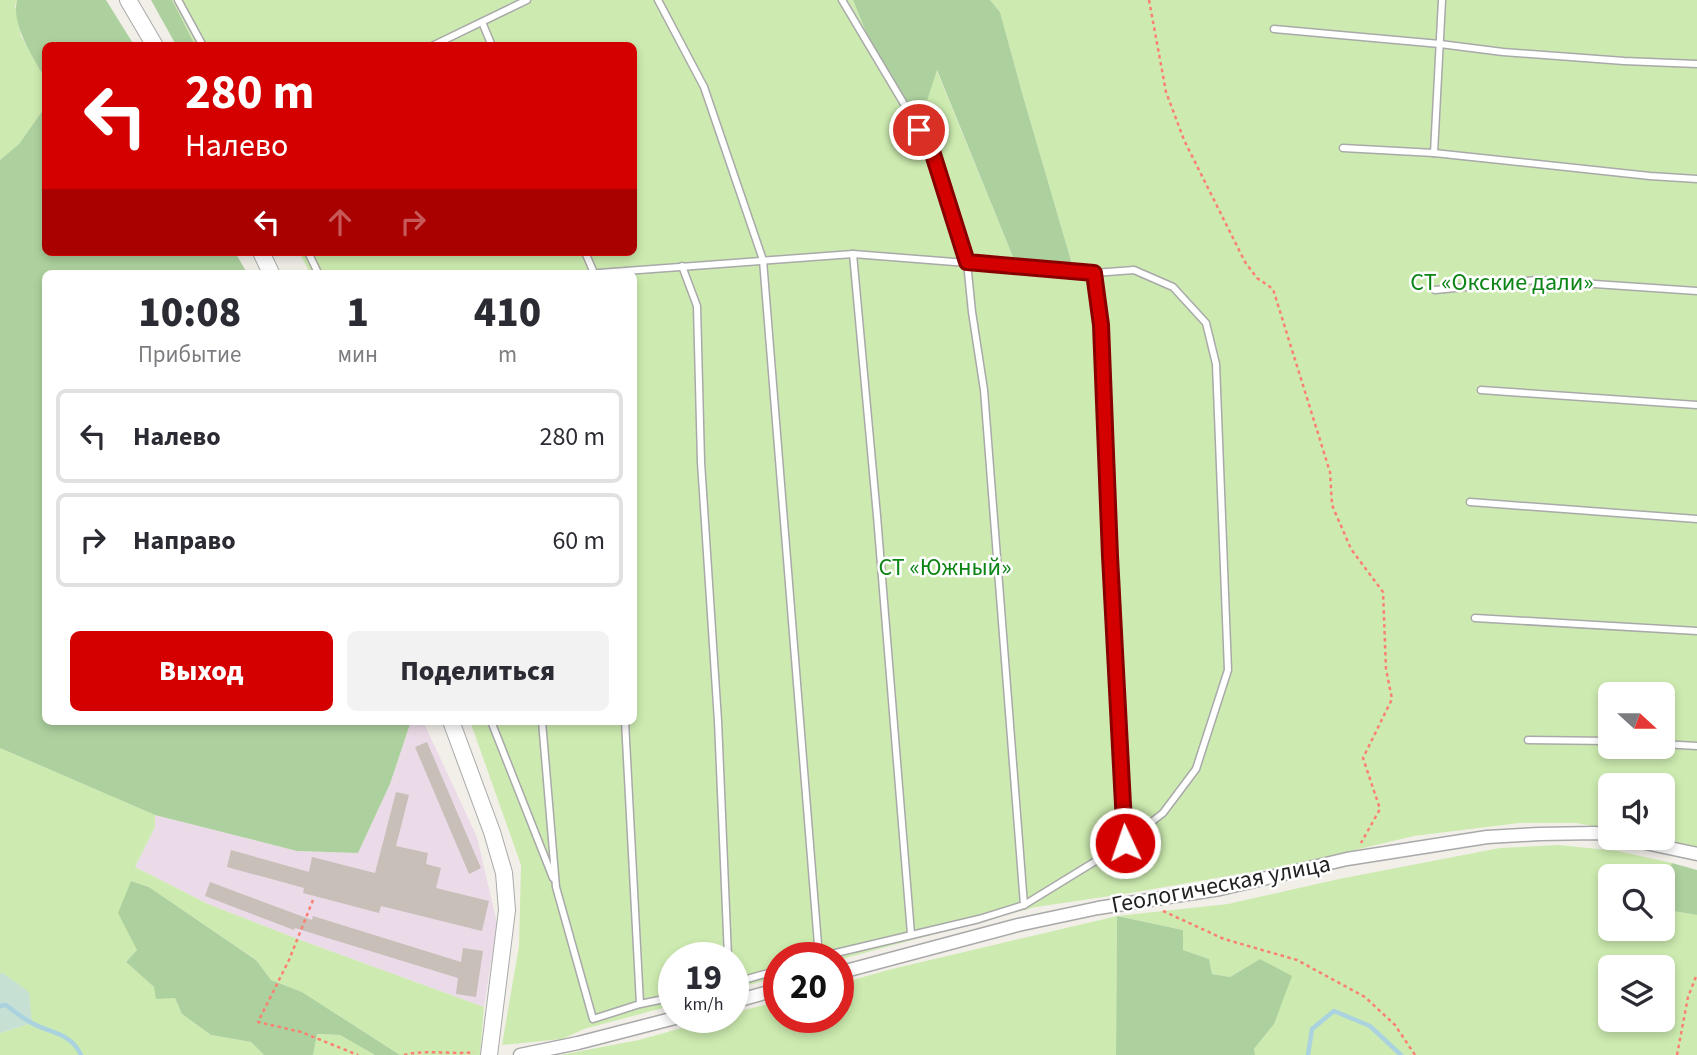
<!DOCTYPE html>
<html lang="ru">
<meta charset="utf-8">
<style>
:root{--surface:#fff;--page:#f2f2f3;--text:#2b2b33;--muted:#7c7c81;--line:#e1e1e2;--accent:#d40000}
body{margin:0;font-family:"Source Sans 3",sans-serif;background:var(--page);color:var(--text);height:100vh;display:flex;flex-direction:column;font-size:26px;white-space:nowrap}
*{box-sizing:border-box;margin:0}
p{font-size:23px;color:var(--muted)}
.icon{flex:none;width:38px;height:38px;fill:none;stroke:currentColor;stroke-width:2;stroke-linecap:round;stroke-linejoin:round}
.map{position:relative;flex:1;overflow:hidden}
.panel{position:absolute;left:42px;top:270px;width:595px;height:455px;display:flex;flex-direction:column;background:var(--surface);border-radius:10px;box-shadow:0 4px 10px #0003}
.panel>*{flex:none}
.banner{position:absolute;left:42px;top:42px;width:595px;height:214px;border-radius:10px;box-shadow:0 4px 10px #0003;background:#d40000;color:#fff;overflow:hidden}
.needle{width:46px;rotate:111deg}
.buttons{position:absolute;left:1598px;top:682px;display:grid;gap:14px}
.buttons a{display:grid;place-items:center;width:77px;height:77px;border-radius:10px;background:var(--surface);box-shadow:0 4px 10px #0003;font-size:35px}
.speed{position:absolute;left:658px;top:942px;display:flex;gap:14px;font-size:35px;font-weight:700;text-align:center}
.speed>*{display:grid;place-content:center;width:91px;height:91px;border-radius:50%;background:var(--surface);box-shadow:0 4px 10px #0003;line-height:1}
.speed small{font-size:18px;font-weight:400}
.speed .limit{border:10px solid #d22;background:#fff;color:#111}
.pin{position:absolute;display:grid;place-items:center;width:60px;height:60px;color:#fff;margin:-30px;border:4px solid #fff;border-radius:50%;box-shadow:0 2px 7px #0007}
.me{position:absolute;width:77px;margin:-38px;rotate:357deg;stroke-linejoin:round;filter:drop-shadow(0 0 5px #0008)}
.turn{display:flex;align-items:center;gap:24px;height:147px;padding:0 28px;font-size:32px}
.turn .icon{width:91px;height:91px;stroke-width:2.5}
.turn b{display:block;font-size:49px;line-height:60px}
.lanes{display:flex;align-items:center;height:66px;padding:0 28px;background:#0003;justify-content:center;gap:35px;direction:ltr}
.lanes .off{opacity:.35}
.eta{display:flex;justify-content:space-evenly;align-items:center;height:119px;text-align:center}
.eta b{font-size:42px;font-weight:800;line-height:49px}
.action{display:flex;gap:14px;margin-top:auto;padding:14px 28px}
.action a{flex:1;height:80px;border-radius:10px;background:var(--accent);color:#fff;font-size:28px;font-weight:800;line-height:80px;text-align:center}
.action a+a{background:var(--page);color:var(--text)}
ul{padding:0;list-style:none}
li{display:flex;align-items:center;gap:21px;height:94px;margin:0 14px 10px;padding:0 14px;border:4px solid var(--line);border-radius:10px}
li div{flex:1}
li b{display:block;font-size:26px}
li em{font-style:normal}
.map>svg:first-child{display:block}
.industrial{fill:#ebdbe8}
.grass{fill:#cdebb0;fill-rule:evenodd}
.forest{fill:#add19e}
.wetland{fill:#c6e0d4}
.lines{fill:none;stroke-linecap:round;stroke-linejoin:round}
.stream{stroke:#aad3df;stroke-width:4.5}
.building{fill:#c7bfb8}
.service-casing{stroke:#a9a9a9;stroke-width:9}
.minor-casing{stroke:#a9a9a9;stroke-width:15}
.tertiary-casing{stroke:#a9a9a9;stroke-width:18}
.path{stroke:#fa8072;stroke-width:2.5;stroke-dasharray:3.5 3.5;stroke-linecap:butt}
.service{stroke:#fff;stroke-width:6}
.minor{stroke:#fff;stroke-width:12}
.tertiary{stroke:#fff;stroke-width:16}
.route-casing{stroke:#8a0000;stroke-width:18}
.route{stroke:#d40000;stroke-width:12}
.labels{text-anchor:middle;stroke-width:5;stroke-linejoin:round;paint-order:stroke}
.park-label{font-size:24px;fill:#0c8416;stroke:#fff}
.street-label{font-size:24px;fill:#222;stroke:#fff}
</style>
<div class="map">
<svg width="1697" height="1055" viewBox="0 0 1697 1055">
<rect width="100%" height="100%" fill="#f2efe9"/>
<path class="industrial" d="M411,721H423L477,837L497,923L484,1007L303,941L208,904L135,867L155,827V815L297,851L358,853L390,784Z"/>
<g class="grass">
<path d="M0,0H17L15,5L21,36L45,78V107L19,144L0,160Z"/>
<path d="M172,0H853L872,47L919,121L936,69L1015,262L1072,264L1023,96L1000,12L990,0H1697V849L1655,838H1662V786H1610V829L1576,823H1519L1414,836L1287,866L1130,893L1036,907L838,960V957H779V977L733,989V957H674V1005L584,1029L562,1039L502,1045L519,946L521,865L470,721H634V273H310L299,252H634V46L195,45ZM1610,695H1662V747H1610Z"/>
<path d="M0,748L155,815V827L135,867L208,904L303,941L484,1007L480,1055H400L302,992L271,980L255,959L149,887L132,881L137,950L126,962L154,987L175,998L182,1014L211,1035L251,1042L264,1055H0V1033L32,1023L3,973H0Z"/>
<path d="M1558,845L1618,851L1672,863L1663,891L1662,877H1610V929H1662L1663,900L1668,910L1697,915V1055H1255L1254,1049L1274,1024L1260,959L1230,977L1212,974L1209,959L1183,950V930L1117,916L1116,1055H560L639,1040L721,1017H733V1013L779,1001V1017H838V984L892,969L1117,916L1228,904L1339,879L1500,848ZM1610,968H1662V1020H1610Z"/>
<path d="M316,1034L340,1035L375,1055H313Z"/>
</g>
<g class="forest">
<path d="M17,0H106L134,45L46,46L45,78C33,57 11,25 17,0Z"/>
<path d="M151,0H172L195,45H176Z"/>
<path d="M853,0H990L1000,12L1023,96L1072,264L1015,262L937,70L920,122L872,47Z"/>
<path d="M45,107L46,252H235L247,273H46V721H411L390,784L358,853L297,851L155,815L0,748V160L19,144Z"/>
<path d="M1672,863L1697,870V915L1668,910C1658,892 1666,881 1672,863Z"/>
<path d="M131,881L149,887L256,960L271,980L302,992L400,1055H375L340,1035L317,1034L313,1055H264L251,1042L211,1035L182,1014L175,998L156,999L154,987L126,962L137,950L118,913Z"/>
<path d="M1117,916L1183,930V950L1209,959L1212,974L1230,977L1260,959L1292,976L1274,1024L1254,1049L1255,1055H1116Z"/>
</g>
<path class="wetland" d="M0,973H3L29,992L32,1023L0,1033Z"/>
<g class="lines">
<g class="stream">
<path d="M0,1006L6,1005C14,1011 21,1017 30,1022C48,1033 71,1032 81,1055"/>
<path d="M1308,1055L1312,1029L1334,1011L1370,1026L1401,1055"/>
</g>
</g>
<g class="building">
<path d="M427,742L481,868L469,874L415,747Z"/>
<path d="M396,792L409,795L396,846L428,853L426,864L441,868L436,888L489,901L482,931L381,906L379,913L303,893L304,888L227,867L231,850L309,872L312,857L375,873Z"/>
<path d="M210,882L312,920L313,916L461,962L463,948L483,951L476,997L456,994L458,978L295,928L294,930L205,896Z"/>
</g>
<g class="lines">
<g class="service-casing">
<g id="service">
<path d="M178,0L203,46"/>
<path d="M658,0L704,87L763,260L819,957"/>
<path d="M842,0L932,151L967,262L972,312L984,390L1024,905"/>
<path d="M482,22L492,46"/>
<path d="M1274,29L1440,44L1503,52L1624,61L1697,64"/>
<path d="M432,46L527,0"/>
<path d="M1343,148L1434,153L1650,176L1697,179"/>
<path d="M1434,153L1442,0"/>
<path d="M308,252L318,273"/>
<path d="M585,252L594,273"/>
<path d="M853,254L877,516L911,934"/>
<path d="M682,266L697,306L701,462L718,721L728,957"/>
<path d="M599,273L853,254L1094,273L1134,270L1173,287L1206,323L1216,364L1228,670L1196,769L1163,813L1125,843L1024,905L979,919L819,957"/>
<path d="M1094,273L1101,325L1110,556L1125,843"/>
<path d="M1435,290L1536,280L1697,291"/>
<path d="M1481,390L1697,405"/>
<path d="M1470,502L1697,519"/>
<path d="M1475,618L1697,631"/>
<path d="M491,721L553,878"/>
<path d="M542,721L556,887L593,1019L640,1004L674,997"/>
<path d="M625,721L640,1004"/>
<path d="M1528,740L1610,741"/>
<path d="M1662,744L1697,746"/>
<path d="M733,983L779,970"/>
</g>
</g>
<g class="minor-casing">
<g id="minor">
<path d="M1622,838L1697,854"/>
<path d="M838,973L1018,925L1098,908L1220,889L1347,859L1487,837L1539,834L1596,833L1610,836"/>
<path d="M733,1002L779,989"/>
<path d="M520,1055L578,1043L679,1017"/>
</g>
</g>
<g class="tertiary-casing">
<g id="tertiary">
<path d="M128,0L155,46"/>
<path d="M261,252L271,273"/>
<path d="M451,721L492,832L504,873L507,910L489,1055"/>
</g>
</g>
<g class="path">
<path d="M1149,0L1166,92L1184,140L1245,262L1257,278L1273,289L1330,472L1332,505L1351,549L1383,592L1386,669L1392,699L1363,758L1380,809L1361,843"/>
<path d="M313,900L289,960L258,1022L301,1032L358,1055"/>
<path d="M1163,911L1224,939L1297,960L1365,997L1395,1025L1415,1055"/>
<path d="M404,1055C427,1049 451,1055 474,1052"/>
<path d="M1677,1055L1688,997L1697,974"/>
</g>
<use href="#service" class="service"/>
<use href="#minor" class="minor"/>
<use href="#tertiary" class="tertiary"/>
</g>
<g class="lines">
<g class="route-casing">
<path id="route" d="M919,130L932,151L967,262L1094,273L1101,325L1110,556L1125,843"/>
</g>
<use href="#route" class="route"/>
</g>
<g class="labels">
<g class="park-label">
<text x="1502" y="290">СТ «Окские дали»</text>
<text x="945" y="575">СТ «Южный»</text>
</g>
<g class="street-label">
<text transform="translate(1221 884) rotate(-11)" y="8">Геологическая улица</text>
</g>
</g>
</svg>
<div class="buttons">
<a><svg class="needle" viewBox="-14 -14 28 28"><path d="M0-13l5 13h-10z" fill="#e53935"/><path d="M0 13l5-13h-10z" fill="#7c7c81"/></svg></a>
<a><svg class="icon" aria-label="sound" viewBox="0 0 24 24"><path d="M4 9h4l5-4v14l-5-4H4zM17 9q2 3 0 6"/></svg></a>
<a><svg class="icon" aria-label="search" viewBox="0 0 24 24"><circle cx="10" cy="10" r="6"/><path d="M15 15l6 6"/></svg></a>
<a><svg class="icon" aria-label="layers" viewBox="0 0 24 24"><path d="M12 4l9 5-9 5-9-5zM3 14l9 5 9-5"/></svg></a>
</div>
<div class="speed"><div>19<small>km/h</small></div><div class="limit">20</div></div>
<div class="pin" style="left:919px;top:130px;background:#d93025"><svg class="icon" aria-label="arrive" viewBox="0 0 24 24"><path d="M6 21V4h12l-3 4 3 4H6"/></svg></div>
<svg class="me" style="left:1125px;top:843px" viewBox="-20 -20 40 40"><circle r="17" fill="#d40000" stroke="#fff" stroke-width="3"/><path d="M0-11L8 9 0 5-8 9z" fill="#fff"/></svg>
<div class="banner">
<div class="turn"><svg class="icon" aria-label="left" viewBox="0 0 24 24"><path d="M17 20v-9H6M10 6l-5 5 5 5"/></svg><div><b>280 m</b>Налево</div></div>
<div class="lanes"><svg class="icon" aria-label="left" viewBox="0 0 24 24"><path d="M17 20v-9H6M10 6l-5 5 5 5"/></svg><svg class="icon off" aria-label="ahead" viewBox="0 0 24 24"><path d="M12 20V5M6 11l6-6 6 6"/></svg><svg class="icon off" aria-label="right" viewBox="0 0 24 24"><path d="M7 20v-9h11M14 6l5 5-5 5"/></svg></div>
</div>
<section class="panel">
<div class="eta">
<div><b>10:08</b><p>Прибытие</p></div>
<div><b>1</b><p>мин</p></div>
<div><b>410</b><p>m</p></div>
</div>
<ul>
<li><svg class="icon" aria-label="left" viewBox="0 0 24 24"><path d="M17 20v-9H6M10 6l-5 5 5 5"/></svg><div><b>Налево</b></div><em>280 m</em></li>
<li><svg class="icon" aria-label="right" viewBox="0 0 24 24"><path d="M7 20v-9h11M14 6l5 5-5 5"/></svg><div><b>Направо</b></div><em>60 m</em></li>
</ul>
<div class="action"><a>Выход</a><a>Поделиться</a></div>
</section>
</div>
